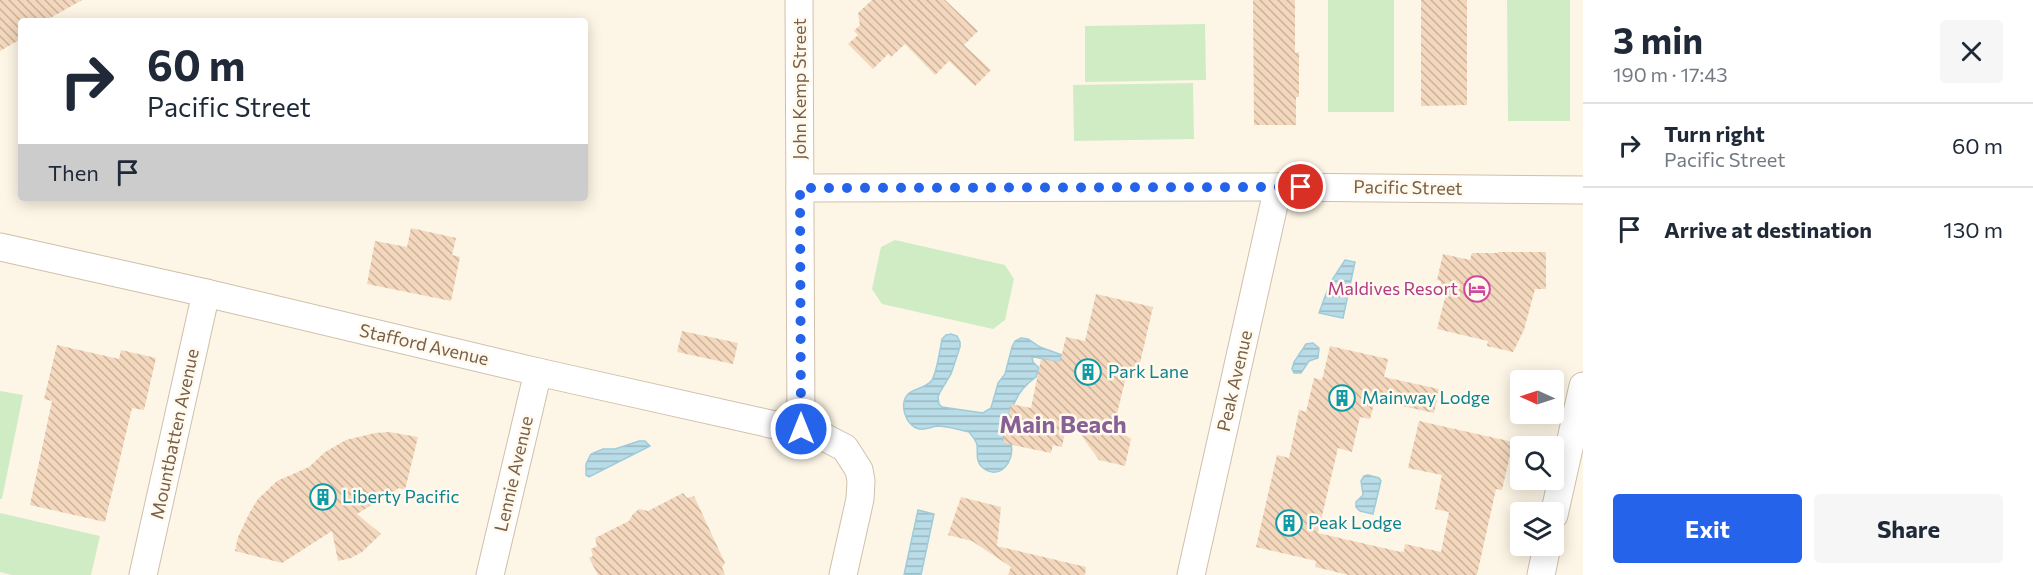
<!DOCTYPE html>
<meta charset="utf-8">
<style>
:root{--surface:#fff;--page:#f6f6f7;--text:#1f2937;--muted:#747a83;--line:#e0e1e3;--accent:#2563eb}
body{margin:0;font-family:Commissioner,sans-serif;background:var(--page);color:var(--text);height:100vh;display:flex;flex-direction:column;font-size:22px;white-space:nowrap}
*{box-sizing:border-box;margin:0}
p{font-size:20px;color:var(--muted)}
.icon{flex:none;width:33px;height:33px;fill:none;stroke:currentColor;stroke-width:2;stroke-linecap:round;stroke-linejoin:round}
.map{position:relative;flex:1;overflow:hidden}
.panel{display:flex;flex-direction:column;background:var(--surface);width:450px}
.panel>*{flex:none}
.top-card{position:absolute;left:18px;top:18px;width:570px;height:183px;border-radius:6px;box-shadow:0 3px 15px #0003;background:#fff;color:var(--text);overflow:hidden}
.needle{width:39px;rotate:273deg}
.tools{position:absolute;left:1510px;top:370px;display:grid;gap:12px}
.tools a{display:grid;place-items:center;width:54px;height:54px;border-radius:6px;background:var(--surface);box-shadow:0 3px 15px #0003;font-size:30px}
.pin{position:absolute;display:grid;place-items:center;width:51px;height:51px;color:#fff;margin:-26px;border:3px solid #fff;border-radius:50%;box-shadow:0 2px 6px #0007}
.me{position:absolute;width:66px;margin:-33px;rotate:0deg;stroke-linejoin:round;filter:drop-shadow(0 0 4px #0008)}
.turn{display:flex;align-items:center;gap:21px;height:126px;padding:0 30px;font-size:27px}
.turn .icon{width:78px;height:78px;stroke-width:2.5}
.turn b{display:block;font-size:42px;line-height:51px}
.then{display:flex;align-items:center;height:57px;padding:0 30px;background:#0003;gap:12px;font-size:22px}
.round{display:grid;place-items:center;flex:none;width:63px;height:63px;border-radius:6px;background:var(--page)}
.summary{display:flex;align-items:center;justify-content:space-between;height:102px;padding:0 30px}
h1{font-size:36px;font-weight:700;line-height:45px}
.button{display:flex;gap:12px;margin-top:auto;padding:12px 30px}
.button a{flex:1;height:69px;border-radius:6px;background:var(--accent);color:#fff;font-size:24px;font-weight:700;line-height:69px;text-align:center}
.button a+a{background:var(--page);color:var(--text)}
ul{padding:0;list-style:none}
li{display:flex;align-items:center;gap:18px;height:84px;padding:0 30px;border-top:2px solid var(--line)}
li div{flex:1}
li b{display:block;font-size:22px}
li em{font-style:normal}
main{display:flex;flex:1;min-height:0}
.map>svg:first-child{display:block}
.pitch{fill:#d0ecc4}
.water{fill:url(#water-rules);stroke:#9fcbda;stroke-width:1.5}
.building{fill:url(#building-back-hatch)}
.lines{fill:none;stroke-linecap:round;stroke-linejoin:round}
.minor-casing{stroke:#d0bfab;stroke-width:29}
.minor{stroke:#fff;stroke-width:27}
.route{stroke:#2563eb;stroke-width:10;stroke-dasharray:0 18}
.labels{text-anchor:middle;stroke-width:5;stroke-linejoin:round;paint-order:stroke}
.street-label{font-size:18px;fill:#785f49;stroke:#fffaed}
.hotel-label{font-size:18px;fill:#b23c85;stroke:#fffaed;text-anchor:end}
.culture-label{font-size:18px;fill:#0d838f;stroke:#fffaed;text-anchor:start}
.district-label{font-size:24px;font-weight:bold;fill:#886194;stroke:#fffaed}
</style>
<main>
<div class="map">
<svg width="1583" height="575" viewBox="0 0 1583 575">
<defs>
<pattern id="water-rules" width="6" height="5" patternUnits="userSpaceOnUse" patternTransform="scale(1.5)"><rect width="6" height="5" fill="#b9dde8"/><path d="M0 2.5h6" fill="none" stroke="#9bb6be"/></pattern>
<pattern id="building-back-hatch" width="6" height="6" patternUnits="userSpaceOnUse" patternTransform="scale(1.5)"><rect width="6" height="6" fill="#f4d8bd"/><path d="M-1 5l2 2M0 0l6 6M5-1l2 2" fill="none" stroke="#cab29c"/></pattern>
</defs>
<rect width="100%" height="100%" fill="#fdf6e6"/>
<g class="pitch">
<rect x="1328" y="0" width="66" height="112"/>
<path d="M1507,0H1570V121H1508Z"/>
<path d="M1205,24L1206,80L1085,82V26Z"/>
<path d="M1193,83L1194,139L1074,141L1073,85Z"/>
<path d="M895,240L1005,265L1014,279L1005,320L993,329L882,304L872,289L881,247Z"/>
<path d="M0,391L23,395L2,499H0Z"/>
<path d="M0,513L100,536L91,575H12L0,572Z"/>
</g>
<g class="water">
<path d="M1345,260L1355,262L1343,318L1319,313L1330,283Z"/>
<path d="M951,334L957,336L960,342V347L951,374L940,392L938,397L939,404L942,407L983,413L991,408L998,383L1005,374L1012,347L1015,341L1021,338L1028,339L1040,347L1062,355L1060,363L1035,357L1032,358L1033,362L1039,368L1036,377C1025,385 1019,392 1014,404L1011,405L1003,440L1005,443L1011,444C1015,461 1000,481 983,468C975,461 978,454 977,445C976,440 972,436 969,432C959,430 948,426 937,426C931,427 925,430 919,429C905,425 899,404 908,394C914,388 927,388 932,380C937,371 940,350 942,339L946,335Z"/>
<path d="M1313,343L1319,348L1318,358L1309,361L1301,373H1294L1292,369L1294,362L1306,344Z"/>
<path d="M639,441H645L650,446L589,477L586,475V464L591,454L603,449H615Z"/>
<path d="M1368,475L1379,478L1381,481L1373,514L1360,511L1356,507V502L1363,495L1361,481L1364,476Z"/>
<path d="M918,510L934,514L921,575H904Z"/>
</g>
<g class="building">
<path d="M0,0H82L45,21H21V39L0,51Z"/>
<path d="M872,0H945L978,31L964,45L991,70L975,86L949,61L935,75L905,44L891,57L888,54L873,69L848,44L858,35L854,31L860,25L858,13Z"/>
<path d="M1253,0H1295V53L1299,52V97H1296V125H1254Z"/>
<path d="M1421,0H1467V105L1421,106Z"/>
<path d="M411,228L456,238L452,255L460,257L451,301L367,284L375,241L407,247Z"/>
<path d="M1498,252H1546V289H1535L1524,330L1513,352L1487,346L1488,341L1437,329L1446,294L1440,292L1441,281L1437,280L1443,254L1470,260L1472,253H1498Z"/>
<path d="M1096,294L1153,307L1137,376L1125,381L1114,426L1124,428L1127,436L1131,439L1125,466L1099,460L1068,417L1062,447L1053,445L1051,453L1003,443L1011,404L1031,408L1041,359L1060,362L1066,337L1085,341Z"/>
<path d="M682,331L738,343L733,364L677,352Z"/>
<path d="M57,345L119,359L121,350L156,358L144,410L132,408L105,522L30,505L52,401L44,399Z"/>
<path d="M1330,346L1388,359L1384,377L1439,389L1434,413L1375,400L1370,419L1360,417L1352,452L1338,448L1318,533L1401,552V551L1404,552L1405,544L1441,552L1449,512L1435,509L1442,475L1408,468L1419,421L1513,442L1502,490L1496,489L1477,575H1349L1315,567L1316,561L1256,547L1277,455L1289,458L1299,410L1306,412L1314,378L1322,380Z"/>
<path d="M389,432L418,437L405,490L399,488L357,514L381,534L362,552L351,558L338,561L332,531L282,563L235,551L238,537L250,512L258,499L277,481L309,467L325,452L346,440L375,433Z"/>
<path d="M683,493L687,498L694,496L725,563L722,567L725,575H598L589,558L593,556L591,549L597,546L595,538L629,521L633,514L639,509L648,511Z"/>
<path d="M961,497L1001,507L997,546L1086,567L1085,575H1008L1011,567L972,541L948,535Z"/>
</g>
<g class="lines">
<g class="minor-casing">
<g id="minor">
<path d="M799,0L801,430"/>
<path d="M800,188L1278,187L1583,190"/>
<path d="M0,247L206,293L538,372L820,435L845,448L859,470L861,481L860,499L843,575"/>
<path d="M1554,515L1583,386"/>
<path d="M143,575L206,293"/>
<path d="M490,575L538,372"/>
<path d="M1191,575L1278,187"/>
<path d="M1541,575L1547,546"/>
</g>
</g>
<use href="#minor" class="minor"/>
</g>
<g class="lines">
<path class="route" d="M801,429L800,188L1301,187"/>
</g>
<defs>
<g id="hotel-ring" transform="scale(1.35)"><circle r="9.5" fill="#fffaed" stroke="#d1479c" stroke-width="1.5"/><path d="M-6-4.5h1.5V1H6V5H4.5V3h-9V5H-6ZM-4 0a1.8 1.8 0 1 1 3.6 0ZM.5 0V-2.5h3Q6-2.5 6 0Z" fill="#d1479c"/></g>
<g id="building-ring" transform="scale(1.35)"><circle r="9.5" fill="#fffaed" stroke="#0f9aa8" stroke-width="1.5"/><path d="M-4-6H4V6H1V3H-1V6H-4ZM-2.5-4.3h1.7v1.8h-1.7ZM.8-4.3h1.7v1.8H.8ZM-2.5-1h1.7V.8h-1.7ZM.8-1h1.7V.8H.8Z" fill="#0f9aa8"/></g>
</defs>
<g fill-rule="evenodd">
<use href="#hotel-ring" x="1477" y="289"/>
<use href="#building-ring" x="1088" y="372"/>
<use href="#building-ring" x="1342" y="398"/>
<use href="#building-ring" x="323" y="497"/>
<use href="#building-ring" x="1289" y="523"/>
</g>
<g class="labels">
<g class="street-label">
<text transform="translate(800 89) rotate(-90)" y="6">John Kemp Street</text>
<text transform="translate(1408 188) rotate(1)" y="6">Pacific Street</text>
<text transform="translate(424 345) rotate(13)" y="6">Stafford Avenue</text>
<text transform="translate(1235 381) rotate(-77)" y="6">Peak Avenue</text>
<text transform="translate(175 434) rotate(-78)" y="6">Mountbatten Avenue</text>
<text transform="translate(514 474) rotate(-77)" y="6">Lennie Avenue</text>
</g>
<g class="hotel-label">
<text x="1458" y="295">Maldives Resort</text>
</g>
<g class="culture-label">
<text x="1108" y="378">Park Lane</text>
<text x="1362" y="404">Mainway Lodge</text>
<text x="342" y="503">Liberty Pacific</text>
<text x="1308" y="529">Peak Lodge</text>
</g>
<g class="district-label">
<text x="1063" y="433">Main Beach</text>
</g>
</g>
</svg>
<div class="tools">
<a><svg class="needle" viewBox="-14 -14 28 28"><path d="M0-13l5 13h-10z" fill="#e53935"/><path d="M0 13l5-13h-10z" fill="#747a83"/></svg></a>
<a><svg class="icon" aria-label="search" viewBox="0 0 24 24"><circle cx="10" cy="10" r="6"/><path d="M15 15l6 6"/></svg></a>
<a><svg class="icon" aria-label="layers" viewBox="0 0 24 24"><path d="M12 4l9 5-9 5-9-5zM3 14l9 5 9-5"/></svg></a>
</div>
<div class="pin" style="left:1301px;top:187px;background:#d93025"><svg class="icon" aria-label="arrive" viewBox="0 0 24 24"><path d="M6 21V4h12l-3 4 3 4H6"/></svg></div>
<svg class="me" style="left:801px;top:429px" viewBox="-20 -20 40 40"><circle r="17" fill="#2563eb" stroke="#fff" stroke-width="3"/><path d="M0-11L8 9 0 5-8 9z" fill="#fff"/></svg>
<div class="top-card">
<div class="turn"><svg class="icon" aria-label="right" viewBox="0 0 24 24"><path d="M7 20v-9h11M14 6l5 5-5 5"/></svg><div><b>60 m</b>Pacific Street</div></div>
<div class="then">Then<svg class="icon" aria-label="arrive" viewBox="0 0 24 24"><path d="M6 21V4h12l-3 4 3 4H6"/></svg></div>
</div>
</div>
<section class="panel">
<div class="summary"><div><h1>3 min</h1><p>190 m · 17:43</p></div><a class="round"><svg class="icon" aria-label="close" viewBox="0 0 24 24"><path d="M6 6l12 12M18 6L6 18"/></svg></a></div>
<ul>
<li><svg class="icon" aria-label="right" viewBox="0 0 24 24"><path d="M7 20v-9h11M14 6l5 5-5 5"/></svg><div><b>Turn right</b><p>Pacific Street</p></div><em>60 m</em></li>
<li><svg class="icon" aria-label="arrive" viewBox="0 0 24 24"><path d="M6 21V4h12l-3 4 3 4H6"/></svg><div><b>Arrive at destination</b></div><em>130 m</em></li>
</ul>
<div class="button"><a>Exit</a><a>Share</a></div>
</section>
</main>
